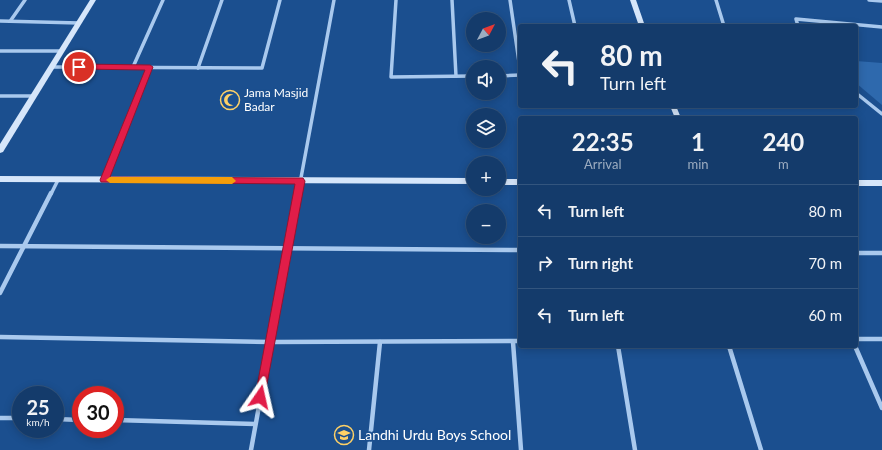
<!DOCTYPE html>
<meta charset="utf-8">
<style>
:root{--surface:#143b6b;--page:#1d4271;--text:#f1f3f6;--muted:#9dadc1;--line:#33557e}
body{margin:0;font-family:Lato,sans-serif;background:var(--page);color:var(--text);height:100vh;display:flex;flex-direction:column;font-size:15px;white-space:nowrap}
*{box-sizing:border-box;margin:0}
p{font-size:13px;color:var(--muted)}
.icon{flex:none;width:22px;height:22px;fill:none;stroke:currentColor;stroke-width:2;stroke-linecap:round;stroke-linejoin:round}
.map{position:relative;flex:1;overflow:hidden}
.details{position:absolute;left:518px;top:116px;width:340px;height:232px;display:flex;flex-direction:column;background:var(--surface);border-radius:4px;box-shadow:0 2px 10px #0003,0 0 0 1px var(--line)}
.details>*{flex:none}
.guide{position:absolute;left:518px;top:24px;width:340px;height:84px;border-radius:4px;box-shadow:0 2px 10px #0003,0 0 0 1px var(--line);background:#143b6b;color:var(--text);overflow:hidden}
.needle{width:26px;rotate:49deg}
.buttons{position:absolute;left:466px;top:12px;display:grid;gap:8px}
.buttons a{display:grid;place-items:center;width:40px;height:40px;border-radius:50%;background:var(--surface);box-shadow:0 2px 10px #0003,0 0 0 1px var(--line);font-size:20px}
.speed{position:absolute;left:12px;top:386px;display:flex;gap:8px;font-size:20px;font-weight:700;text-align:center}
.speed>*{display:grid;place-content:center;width:52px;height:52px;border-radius:50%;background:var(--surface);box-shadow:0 2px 10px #0003,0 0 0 1px var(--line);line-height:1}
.speed small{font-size:10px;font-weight:400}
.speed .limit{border:6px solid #d22;background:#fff;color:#111}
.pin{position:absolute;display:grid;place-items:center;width:34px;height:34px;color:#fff;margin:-17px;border:2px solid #fff;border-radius:50%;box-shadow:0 1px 4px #0007}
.me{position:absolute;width:44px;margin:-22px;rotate:11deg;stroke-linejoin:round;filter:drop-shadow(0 0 3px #0008)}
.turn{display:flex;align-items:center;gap:14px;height:84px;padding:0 16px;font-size:18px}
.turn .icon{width:52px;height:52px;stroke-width:2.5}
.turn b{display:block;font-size:28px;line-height:34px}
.eta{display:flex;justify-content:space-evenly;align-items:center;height:68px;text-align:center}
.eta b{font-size:24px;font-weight:700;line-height:28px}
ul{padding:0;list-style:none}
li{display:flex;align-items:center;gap:12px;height:52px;padding:0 16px;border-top:1px solid var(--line)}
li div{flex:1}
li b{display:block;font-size:15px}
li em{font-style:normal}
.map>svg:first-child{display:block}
.green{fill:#2e69ad}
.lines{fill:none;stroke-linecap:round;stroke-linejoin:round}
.street-far1{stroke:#a9c9ee;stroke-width:3.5}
.street{stroke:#a9c9ee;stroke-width:4.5}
.secondary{fill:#d6e6fa;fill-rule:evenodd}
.route{fill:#e11d48;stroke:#92132f}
.slow{fill:#f59e0b}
.labels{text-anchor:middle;stroke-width:3.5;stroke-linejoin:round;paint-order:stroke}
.poi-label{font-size:12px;fill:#fff;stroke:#1b4f8f;text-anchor:start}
.near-poi-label{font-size:14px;fill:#fff;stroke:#1b4f8f;text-anchor:start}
</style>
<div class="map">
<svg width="882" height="450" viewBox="0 0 882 450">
<rect width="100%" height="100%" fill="#1b4f8f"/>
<path class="green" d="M856,61L882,63V105L856,83Z"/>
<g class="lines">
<g class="street-far1">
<path d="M396,0L391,77L473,76"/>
<path d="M452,0L456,76"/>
<path d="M510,0L520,69"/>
<path d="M569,0L575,26"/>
<path d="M716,0L724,26"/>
<path d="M869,0L882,1"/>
<path d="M11,20L25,0"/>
<path d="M0,21L79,23"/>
<path d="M642,25L655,26"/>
<path d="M798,26L796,19L882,27"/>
<path d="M0,51H61"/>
<path d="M52,67L262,68L280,0"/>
<path d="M133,67L163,0"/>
<path d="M198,68L222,0"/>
<path d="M499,76L520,75"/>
<path d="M856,93L882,114"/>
<path d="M0,96H33"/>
<path d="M104,180L150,67"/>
<path d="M51,194L58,180"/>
<path d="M298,194L334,0"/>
</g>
<g class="street">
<path d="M0,246L520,250"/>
<path d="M856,253H882"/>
<path d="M0,293L51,193"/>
<path d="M0,337L271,342L520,341"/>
<path d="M856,339H882"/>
<path d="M513,342L521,450"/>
<path d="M618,346L635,450"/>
<path d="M729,346L761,450"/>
<path d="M855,346L882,408"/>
<path d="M0,418H21"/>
<path d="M55,419L81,420"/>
<path d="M115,420L255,424"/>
<path d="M251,450L298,193"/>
<path d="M369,450L380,342"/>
</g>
<g class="secondary">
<path d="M90,0H96L3,152L0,153V144Z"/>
<path d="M630,0H636L645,26H639Z"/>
<path d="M670,106H676L681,118H675Z"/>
<path d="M0,176L473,178V184L0,182Z"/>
<rect x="499" y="179" width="21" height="6"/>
<rect x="856" y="180" width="26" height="6"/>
</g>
</g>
<path class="route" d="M79,64L150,65L153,67L110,177L303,178L305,181L264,400L260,402L257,400L255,397L295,184L101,182L100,180L145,70L79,69L75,67Z"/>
<path class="slow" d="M110,177H232L236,181L232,184L110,183L106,180Z"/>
<defs>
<g id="mosque-ring" transform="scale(1)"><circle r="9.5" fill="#1b4f8f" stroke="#ffd166" stroke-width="1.5"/><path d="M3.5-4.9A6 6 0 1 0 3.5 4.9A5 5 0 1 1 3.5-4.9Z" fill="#ffd166"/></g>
<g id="school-ring" transform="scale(1)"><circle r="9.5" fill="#1b4f8f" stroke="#ffd166" stroke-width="1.5"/><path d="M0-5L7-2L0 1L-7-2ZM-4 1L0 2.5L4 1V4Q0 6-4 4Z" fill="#ffd166"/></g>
</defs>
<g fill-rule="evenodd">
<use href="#mosque-ring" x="230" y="100"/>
<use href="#school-ring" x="344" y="435"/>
</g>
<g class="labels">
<g class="poi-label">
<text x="244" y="97">Jama Masjid<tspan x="244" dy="14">Badar</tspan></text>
</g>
<g class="near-poi-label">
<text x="358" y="440">Landhi Urdu Boys School</text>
</g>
</g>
</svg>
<div class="buttons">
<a><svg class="needle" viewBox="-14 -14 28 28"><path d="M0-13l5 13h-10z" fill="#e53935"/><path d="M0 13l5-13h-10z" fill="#9dadc1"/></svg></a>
<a><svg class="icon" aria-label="sound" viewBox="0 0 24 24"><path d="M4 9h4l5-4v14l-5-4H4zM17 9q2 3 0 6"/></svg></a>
<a><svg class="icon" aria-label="layers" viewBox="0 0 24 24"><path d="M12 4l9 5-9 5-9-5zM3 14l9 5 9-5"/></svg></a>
<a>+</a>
<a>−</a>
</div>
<div class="speed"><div>25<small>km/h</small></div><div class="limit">30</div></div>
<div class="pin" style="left:79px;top:67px;background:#d93025"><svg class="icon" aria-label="arrive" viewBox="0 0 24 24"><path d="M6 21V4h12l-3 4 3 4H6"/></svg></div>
<svg class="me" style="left:260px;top:397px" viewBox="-20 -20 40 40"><path d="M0-17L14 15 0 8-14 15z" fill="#e11d48" stroke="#fff" stroke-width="4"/></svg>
<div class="guide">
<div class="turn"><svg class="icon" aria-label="left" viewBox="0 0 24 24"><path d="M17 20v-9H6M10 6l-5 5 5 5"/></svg><div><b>80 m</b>Turn left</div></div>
</div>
<section class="details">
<div class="eta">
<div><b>22:35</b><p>Arrival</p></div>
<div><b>1</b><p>min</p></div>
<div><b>240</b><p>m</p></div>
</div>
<ul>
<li><svg class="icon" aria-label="left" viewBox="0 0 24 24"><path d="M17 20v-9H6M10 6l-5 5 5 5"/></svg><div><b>Turn left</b></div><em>80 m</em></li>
<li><svg class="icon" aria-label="right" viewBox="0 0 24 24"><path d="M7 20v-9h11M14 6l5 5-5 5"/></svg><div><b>Turn right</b></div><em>70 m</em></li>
<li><svg class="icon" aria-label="left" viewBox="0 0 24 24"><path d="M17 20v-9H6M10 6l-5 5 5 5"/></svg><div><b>Turn left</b></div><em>60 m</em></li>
</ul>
</section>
</div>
